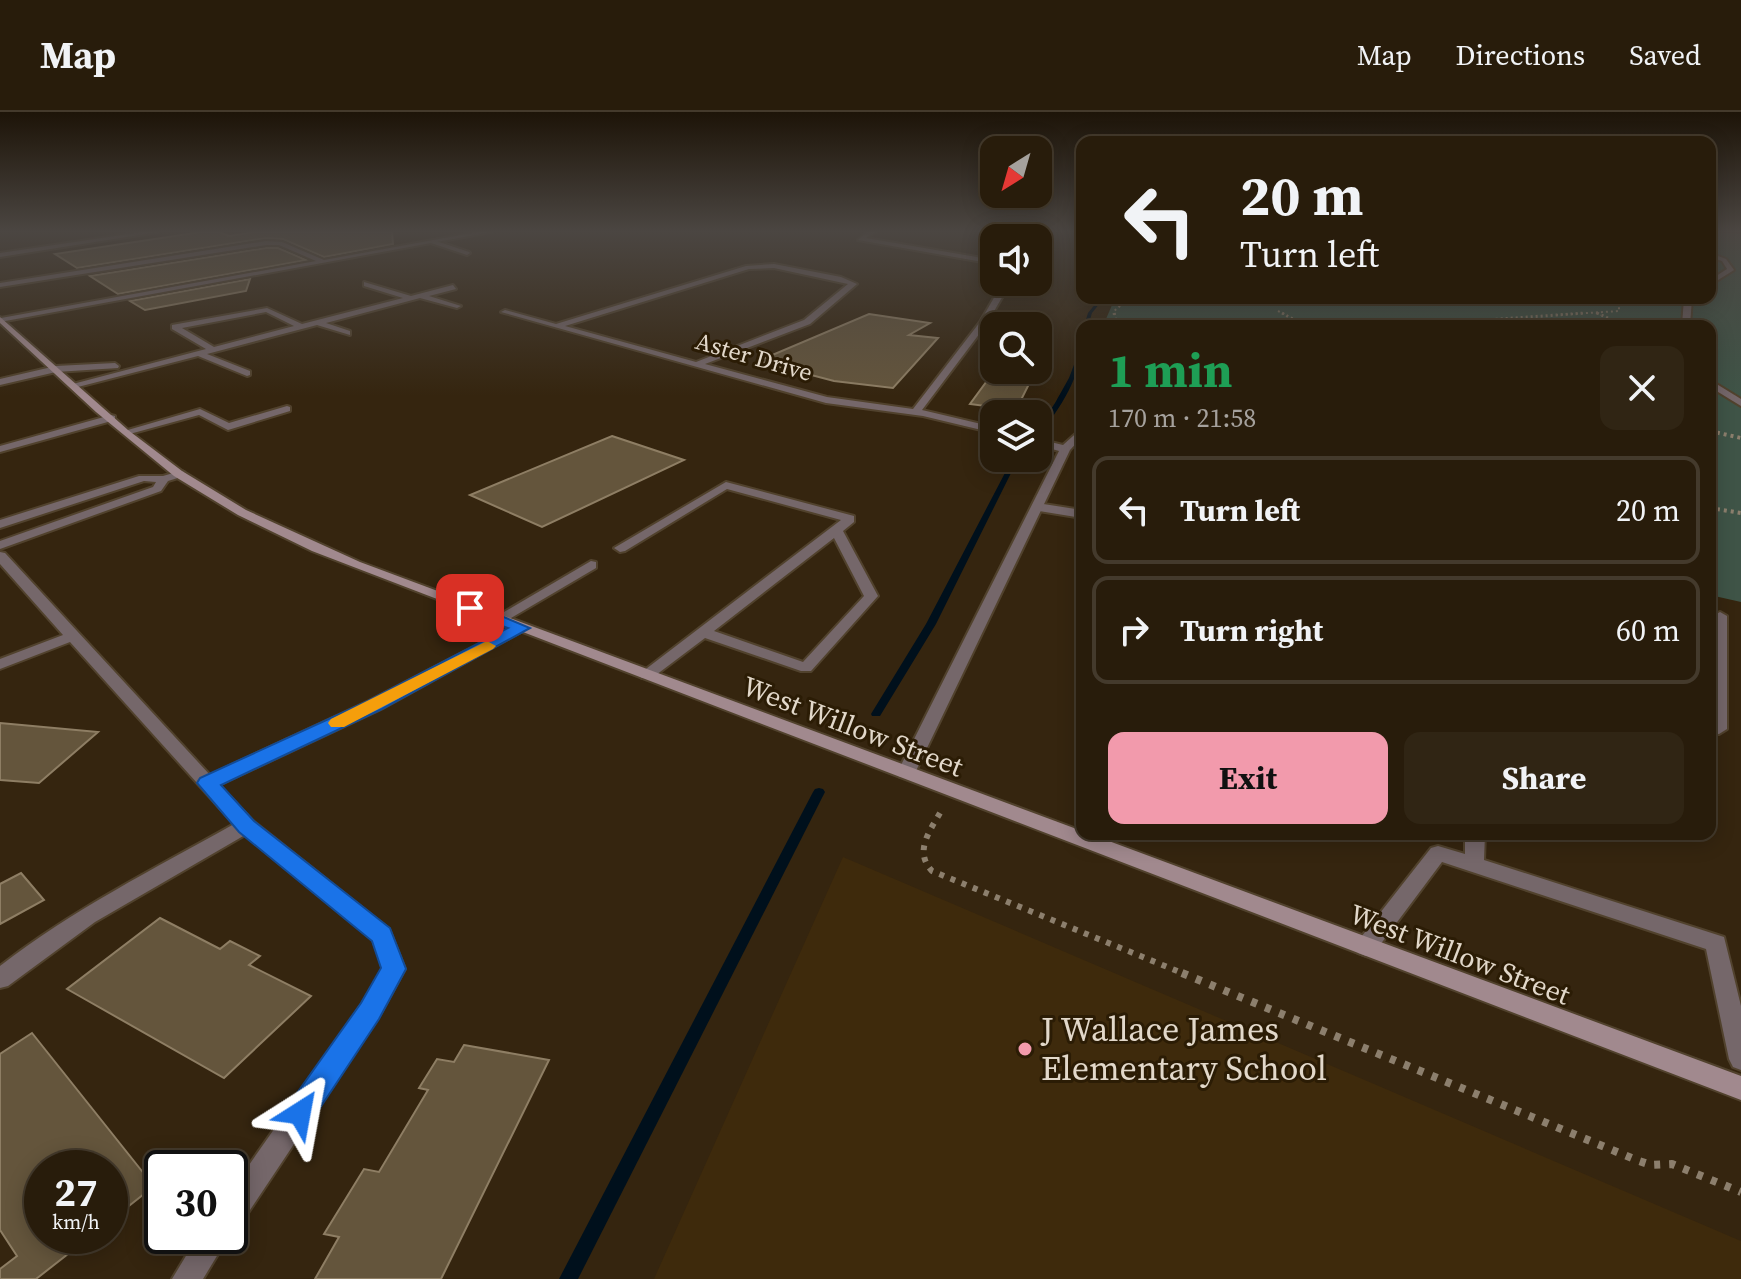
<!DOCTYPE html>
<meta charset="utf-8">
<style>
:root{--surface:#281c0b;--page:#302514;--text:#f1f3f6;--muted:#a5a19d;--line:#443a2c;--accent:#f29aac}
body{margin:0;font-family:"Source Serif 4",serif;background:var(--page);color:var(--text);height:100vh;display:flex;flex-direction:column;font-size:30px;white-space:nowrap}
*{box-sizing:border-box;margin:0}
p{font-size:26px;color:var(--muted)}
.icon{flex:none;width:44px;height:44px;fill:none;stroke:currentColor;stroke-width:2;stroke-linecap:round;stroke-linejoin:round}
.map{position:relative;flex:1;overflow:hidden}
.panel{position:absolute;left:1076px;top:208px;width:640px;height:520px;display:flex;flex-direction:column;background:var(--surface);border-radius:16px;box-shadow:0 4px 20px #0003,0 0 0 2px var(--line)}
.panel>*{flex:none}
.top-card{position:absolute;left:1076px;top:24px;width:640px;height:168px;border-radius:16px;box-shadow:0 4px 20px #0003,0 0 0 2px var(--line);background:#281c0b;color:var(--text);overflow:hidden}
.needle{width:52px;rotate:217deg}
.controls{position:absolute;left:980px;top:24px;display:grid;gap:16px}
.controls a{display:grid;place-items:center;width:72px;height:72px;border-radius:16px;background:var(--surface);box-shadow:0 4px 20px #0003,0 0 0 2px var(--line);font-size:40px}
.speed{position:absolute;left:24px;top:1038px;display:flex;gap:16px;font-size:40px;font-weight:700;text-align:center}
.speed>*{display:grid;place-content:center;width:104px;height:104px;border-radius:50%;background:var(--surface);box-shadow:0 4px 20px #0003,0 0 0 2px var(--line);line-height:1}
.speed small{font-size:20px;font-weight:400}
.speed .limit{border:4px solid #111;border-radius:12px;background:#fff;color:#111}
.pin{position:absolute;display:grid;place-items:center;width:68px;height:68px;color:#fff;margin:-34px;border-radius:16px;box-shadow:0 4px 12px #0006}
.me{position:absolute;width:88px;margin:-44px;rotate:34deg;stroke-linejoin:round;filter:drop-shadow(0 0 6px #0008)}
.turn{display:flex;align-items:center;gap:28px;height:168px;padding:0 32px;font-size:36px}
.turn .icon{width:104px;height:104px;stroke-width:2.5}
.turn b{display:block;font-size:56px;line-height:68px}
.round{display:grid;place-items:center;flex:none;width:84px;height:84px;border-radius:16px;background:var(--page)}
.headline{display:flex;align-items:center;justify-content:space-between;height:136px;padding:0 32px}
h1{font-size:48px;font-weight:700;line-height:60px;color:#1e9e55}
.cta{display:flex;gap:16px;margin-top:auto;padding:16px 32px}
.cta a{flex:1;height:92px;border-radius:16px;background:var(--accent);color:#111;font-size:32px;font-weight:700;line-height:92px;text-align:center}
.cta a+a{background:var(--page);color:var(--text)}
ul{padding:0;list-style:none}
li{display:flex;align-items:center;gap:24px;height:108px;margin:0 16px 12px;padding:0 16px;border:4px solid var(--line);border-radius:16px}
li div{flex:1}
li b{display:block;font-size:30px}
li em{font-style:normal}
header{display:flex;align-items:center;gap:48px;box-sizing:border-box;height:112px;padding:0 40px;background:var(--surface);border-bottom:2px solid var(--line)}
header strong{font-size:38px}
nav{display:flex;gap:44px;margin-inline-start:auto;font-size:28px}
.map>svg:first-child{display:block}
.built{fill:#3e2a0c}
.green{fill:#3f5447}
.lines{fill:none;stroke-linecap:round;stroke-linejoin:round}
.stream{fill:#00101c;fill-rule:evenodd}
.building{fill:#64553c;stroke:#8e7e64;stroke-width:2}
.service-casing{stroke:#51422d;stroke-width:4}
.minor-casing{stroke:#51422d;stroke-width:4}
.secondary-casing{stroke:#51422d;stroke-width:4}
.path-far4{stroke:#8c7f6d;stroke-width:2;stroke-dasharray:2 3;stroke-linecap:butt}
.path-far3{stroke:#8c7f6d;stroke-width:3;stroke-dasharray:2 3;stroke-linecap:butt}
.path-far2{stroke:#8c7f6d;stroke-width:4;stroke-dasharray:3 4;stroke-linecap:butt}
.path-far1{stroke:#8c7f6d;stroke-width:6;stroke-dasharray:5 7;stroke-linecap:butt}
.path{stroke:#8c7f6d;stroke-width:8;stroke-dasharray:6 9;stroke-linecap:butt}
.service{fill:#75676a;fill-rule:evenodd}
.minor{fill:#75676a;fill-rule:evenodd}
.secondary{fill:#a1898e;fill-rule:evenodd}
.route{fill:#1a73e8;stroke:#114b97;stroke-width:2}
.slow{fill:#f59e0b}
.poi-dot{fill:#f29aac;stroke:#2b1c05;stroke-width:3}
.labels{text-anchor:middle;stroke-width:6;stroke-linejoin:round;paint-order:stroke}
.far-street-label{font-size:24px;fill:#e2d8ca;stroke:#2b1c05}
.street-label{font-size:28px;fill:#e2d8ca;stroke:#2b1c05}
.near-poi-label{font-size:34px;fill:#e2d8ca;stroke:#2b1c05;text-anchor:start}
</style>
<header>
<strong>Map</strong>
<nav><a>Map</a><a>Directions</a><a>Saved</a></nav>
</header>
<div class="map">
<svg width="1741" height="1167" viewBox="0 0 1741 1167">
<rect width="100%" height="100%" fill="#35250f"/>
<path class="built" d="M843,745L1741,1129V1167H654Z"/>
<path class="green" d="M1710,120L1741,122V490L1710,483V214H1103L1115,186H1710Z"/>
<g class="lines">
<g class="stream">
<path d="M1100,186H1104L1092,201L1088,214H1084L1088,201Z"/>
<path d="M1082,229C1082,264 1060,296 1040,322L1038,323V317L1055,291L1069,266L1078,242L1079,231Z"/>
<path d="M1015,346H1022L1012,359L936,512L880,604H872L871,602L926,512L1006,359Z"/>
<path d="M819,676L823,677L825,680L578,1167H559L813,680L815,677Z"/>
</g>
</g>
<g class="building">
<path d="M201,120H219L229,124L255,120H392L393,132L324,145L283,127L266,126L77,156L55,142Z"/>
<path d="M266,136H278L306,148L118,182L90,164Z"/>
<path d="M250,167L246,179L145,198L130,189Z"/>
<path d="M869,202L930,211L909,223L938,226L893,276L834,269L758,249Z"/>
<path d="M995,258H1036L1016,298L970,292Z"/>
<path d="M612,324L684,348L542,415L470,383Z"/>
<path d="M0,611L98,620L39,671L0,668Z"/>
<path d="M21,761L44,788L0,812V772Z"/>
<path d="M160,806L220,837L230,829L260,844L249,853L311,884L224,966L67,877Z"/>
<path d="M32,921L149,1068V1078L110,1109V1056H42V1124H91L36,1167H0V1157L17,1144L0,1118V942Z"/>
<path d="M464,933L549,948L441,1167H315L339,1125L324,1122L364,1057L379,1060L428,978L419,976L437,947L454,950Z"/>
</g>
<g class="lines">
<g class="service-casing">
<g id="service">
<path d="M433,128L469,140L470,141L467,143L431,131Z"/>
<path d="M1710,141L1726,147L1734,158L1710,173V168L1727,157L1722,149L1710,145Z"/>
<path d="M364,170L411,184L453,173L456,177L429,184L461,194L457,196L420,186L326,211L350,219V223L317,213L207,242L250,259V263L247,264L198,244L74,276L69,273L206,237L172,217V213L267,196L302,212L403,186L364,174ZM266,200L294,214L214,235L182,216Z"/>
<path d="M1684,186H1692L1690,214H1682Z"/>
<path d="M115,251L119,254L118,256L56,260L0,273V267L56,254Z"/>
<path d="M1710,268L1741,287V294L1710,275Z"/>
<path d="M287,294L290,295V299L228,318L199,303L126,323L121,320L200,297L229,311Z"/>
<path d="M111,303L115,304V308L0,340V334Z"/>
<path d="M726,370L854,404V410L843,419L878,484L811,559H801L705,526L652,566H642L639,563L642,560L841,408L727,377L625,439L620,440L614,436ZM834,426L864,484L803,550L714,519Z"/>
<path d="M1037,391L1082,398V406L1033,398V392Z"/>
<path d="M591,449L596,450V456L504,510L499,511L492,507Z"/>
<path d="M1720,500L1727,504V617L1719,622L1710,621V611L1713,504Z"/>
<path d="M1465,722H1485L1484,748L1724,825L1741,894V958L1733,955L1729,947L1706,837L1442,750L1374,841L1366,844L1358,841L1355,835L1358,829L1431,736L1438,734L1465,742Z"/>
</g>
</g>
<g class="minor-casing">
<g id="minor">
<path d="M142,120H158L0,145V141Z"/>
<path d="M477,120H491L0,210L1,206L316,149L279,133H266L0,175V171L266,129L282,130L324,148Z"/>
<path d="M867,120H875L866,126L994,148V152L858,128Z"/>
<path d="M1037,120H1043L1038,126H1032Z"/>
<path d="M774,152L841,165L857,172L810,212L705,252L827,285L913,297L980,210L1003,170H1011L986,213L922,298L994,315V321L923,304L826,291L501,200L505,198L556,212L746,154ZM774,156L848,172L804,208L696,250L565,214L749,157Z"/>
<path d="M1082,316V325L1070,338L915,661L912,665H900L897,661L1059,339L1038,333V327L1063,333Z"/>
<path d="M180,359L184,360V364L168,369L161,379L0,437V429L153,375L156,370L144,369L0,416V408L139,364H163Z"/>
<path d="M0,440L5,441L210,663L369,589L516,513L521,512L528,516L381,597L219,673L253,709L389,817L405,857L378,906L240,1113L230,1117V1080L362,892L383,856L373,828L245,723L95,810L8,874L0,876V854C72,798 154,757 234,712L70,530L0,557V547L63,523L0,452Z"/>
<path d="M198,1124H229L203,1167H172Z"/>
</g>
</g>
<g class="secondary-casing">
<path id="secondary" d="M0,205L128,318L182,359L246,398L360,450L1082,719V722H1090L1741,964V988L312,439L238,403L174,364L96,300L0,211Z"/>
</g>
<g class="path-far4">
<path d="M1278,199L1286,203"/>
<path d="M1596,201L1601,203"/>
<path d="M1115,203L1114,199L1130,186"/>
<path d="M1556,203L1619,199V193L1600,186"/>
</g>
<g class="path-far3">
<path d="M1114,201L1117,214"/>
<path d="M1282,201L1305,214"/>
<path d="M1597,201L1625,214"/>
<path d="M1401,214L1585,201"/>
</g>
<g class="path-far2">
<path d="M1710,319L1741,326"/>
<path d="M1710,396L1741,401"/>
</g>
<path class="path-far1" d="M940,701C929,720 914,740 932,759L1187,863"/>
<path class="path" d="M1182,861L1639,1049L1651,1053L1672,1052L1741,1080"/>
<use href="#service" class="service"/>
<use href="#minor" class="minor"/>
<use href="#secondary" class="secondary"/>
</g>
<linearGradient id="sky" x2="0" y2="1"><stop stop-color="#1d1408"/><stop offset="0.42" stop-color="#4b4642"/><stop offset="1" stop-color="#4b4642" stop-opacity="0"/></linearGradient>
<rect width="1741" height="284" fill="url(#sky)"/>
<path class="route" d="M470,491L530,516L382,597L221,673L254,709L390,816L406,857L379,907L310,1011L300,1015L290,1011L286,1001L290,991L361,891L381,856L372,829L239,720L197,671L200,666L368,589L508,516L465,500L462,496Z"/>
<path class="slow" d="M487,529L496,534L493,537L344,615H331L328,611L331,607Z"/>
<circle class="poi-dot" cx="1025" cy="937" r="8"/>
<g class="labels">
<g class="far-street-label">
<text transform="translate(754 245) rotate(16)" y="8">Aster Drive</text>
</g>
<g class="street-label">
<text transform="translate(853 614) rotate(21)" y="10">West Willow Street</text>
<text transform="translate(1460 842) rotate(21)" y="10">West Willow Street</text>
</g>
<g class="near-poi-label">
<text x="1041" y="929">J Wallace James<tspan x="1041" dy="39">Elementary School</tspan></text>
</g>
</g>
</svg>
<div class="controls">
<a><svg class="needle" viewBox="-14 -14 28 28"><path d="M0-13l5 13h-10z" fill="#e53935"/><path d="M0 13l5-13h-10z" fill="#a5a19d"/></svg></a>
<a><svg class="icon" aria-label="sound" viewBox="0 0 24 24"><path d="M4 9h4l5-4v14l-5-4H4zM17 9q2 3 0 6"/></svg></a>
<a><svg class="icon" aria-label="search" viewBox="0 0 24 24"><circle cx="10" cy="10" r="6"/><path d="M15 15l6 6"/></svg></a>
<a><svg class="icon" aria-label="layers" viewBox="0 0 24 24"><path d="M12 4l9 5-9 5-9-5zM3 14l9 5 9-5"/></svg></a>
</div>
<div class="speed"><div>27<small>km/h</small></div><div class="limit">30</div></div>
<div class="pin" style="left:470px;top:496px;background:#d93025"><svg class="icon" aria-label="arrive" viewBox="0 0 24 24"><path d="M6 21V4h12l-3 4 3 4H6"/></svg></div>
<svg class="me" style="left:300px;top:1001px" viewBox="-20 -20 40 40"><path d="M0-17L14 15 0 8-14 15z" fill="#1a73e8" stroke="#fff" stroke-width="4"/></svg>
<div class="top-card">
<div class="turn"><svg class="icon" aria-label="left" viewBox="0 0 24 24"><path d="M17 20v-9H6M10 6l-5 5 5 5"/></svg><div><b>20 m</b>Turn left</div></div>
</div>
<section class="panel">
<div class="headline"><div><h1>1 min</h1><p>170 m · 21:58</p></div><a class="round"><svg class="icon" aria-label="close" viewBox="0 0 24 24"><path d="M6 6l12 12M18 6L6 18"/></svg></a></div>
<ul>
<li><svg class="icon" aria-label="left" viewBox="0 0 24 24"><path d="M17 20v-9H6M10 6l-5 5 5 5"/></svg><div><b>Turn left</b></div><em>20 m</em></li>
<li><svg class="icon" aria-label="right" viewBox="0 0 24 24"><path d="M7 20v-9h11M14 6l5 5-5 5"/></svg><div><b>Turn right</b></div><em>60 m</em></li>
</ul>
<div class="cta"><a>Exit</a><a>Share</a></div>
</section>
</div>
